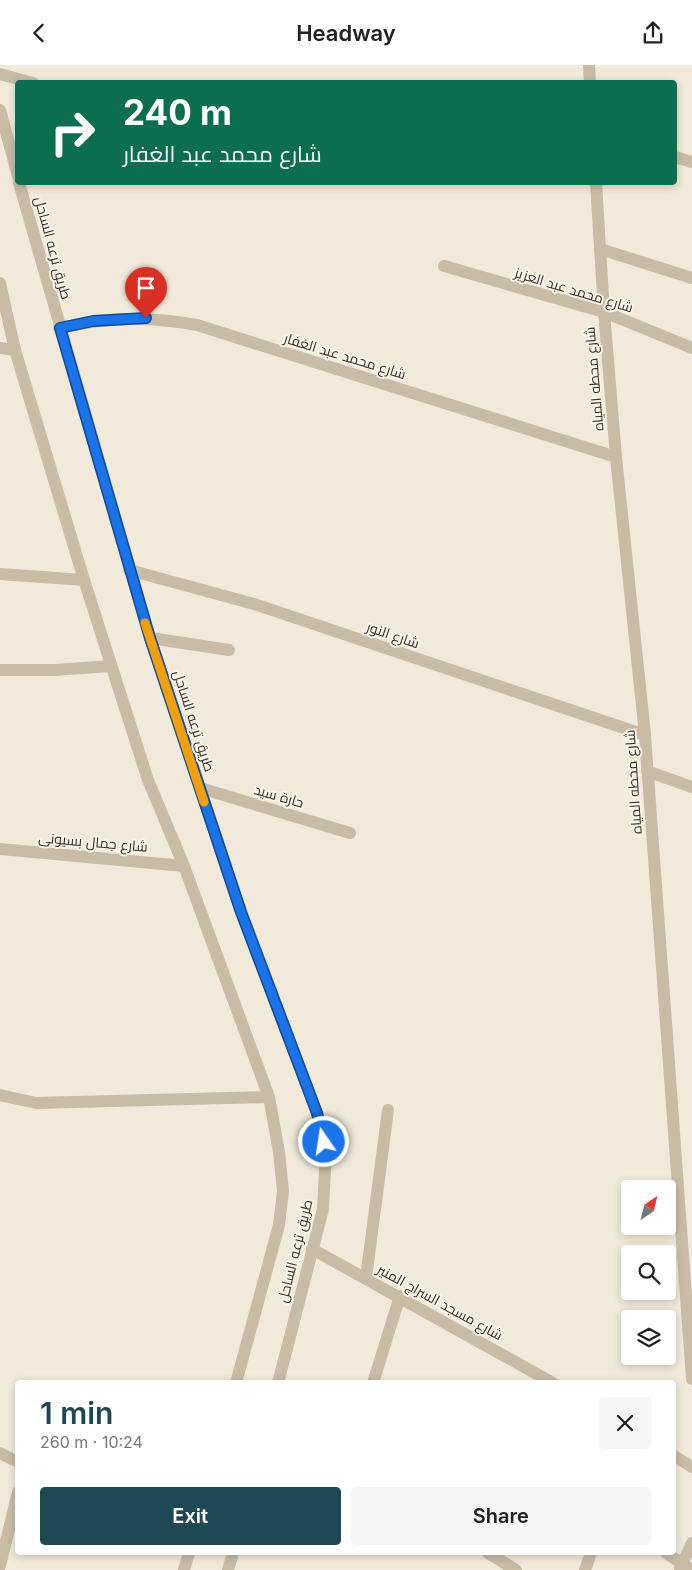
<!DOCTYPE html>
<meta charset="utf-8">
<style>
:root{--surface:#fff;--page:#f6f6f6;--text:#222;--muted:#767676;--accent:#1f4855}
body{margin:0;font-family:Inter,Cairo,sans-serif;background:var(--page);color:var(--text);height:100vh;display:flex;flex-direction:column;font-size:19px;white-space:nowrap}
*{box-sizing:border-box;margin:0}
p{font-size:16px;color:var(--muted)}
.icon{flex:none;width:28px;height:28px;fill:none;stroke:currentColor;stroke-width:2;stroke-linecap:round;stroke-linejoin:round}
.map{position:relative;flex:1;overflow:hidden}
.details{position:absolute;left:15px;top:1315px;width:661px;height:175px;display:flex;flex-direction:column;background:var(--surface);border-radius:5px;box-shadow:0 2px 8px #0003}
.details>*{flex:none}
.banner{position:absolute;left:15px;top:15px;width:662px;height:105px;border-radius:5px;box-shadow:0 2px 8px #0003;background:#0b6e4f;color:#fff;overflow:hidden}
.needle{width:32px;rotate:35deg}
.controls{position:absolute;left:621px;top:1115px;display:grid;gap:10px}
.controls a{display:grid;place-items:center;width:55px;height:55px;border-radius:5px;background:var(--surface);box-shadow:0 2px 8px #0003;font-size:25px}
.pin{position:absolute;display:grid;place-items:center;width:42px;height:42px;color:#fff;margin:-51px -21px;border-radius:50% 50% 50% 0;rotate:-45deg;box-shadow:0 0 5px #0007}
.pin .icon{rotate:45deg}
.me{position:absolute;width:55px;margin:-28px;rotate:347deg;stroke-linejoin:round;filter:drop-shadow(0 0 4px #0008)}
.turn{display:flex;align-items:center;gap:18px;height:105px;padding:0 25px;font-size:22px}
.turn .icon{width:65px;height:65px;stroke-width:2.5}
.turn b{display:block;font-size:35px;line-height:42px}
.round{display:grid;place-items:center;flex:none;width:52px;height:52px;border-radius:5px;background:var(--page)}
.overview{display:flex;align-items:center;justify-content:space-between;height:85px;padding:0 25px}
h1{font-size:30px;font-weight:600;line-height:38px;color:var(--accent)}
.button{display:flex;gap:10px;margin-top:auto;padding:10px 25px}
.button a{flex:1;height:58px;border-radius:5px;background:var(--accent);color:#fff;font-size:20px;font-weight:600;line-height:58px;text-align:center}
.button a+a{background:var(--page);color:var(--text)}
header{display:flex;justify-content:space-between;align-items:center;height:65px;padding:0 25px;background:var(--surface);font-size:22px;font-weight:600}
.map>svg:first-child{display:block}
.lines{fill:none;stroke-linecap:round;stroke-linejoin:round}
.minor{stroke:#c8bca7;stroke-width:12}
.route-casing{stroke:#114b97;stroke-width:12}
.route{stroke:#1a73e8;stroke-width:9}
.slow{stroke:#f59e0b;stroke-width:9}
.labels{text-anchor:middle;stroke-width:4;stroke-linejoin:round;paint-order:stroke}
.street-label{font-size:14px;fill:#352e28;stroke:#f8f3e7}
</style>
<header><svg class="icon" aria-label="back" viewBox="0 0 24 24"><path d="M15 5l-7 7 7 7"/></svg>Headway<svg class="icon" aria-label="share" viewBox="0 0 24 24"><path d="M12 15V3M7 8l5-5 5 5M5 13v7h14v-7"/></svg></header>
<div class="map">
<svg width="692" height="1505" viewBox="0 0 692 1505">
<rect width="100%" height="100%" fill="#f1eadb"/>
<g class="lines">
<g class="minor">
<path d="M589,0L590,18"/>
<path d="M0,9L33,18"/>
<path d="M0,45L18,111"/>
<path d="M675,92L692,97"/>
<path d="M19,118L150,573L241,847L317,1048L324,1077L325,1106L323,1144L278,1318"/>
<path d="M596,118L604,247L616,392L645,670L692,1314"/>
<path d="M600,184L692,213"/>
<path d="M444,201L604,247L692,283"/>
<path d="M0,218L15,285L84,515L148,715L184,801L269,1032L279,1087L283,1126L279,1160L236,1318"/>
<path d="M59,263C109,252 147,251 197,260L616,392"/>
<path d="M0,283L15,285"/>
<path d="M129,505L254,539L645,670"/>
<path d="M0,509L84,515"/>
<path d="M150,573L229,585"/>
<path d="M0,605H54L111,601"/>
<path d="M647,706L692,722"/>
<path d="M200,723L350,768"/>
<path d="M0,784L184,801"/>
<path d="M0,1030L36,1038L269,1032"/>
<path d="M312,1184L553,1318"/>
<path d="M366,1213L388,1045"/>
<path d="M373,1318L400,1231"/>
<path d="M0,1388L18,1397"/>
<path d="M674,1391L692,1402"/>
<path d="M488,1488L516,1505"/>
<path d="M666,1488L692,1505"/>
<path d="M0,1501L18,1427"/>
<path d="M680,1503L692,1478"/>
<path d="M184,1505L189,1488"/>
<path d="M228,1505L233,1488"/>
<path d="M585,1505L591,1488"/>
</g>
</g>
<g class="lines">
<g class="route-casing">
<path id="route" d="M146,253L93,256L60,263L150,573L241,847L317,1048L324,1077"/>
</g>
<use href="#route" class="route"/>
<path class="slow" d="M145,558L204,737"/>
</g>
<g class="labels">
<g class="street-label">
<text transform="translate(53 183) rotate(75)" y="5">طريق ترعه الساحل</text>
<text transform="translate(574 225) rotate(17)" y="5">شارع محمد عبد العزيز</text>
<text transform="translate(345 291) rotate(17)" y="5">شارع محمد عبد الغفار</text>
<text transform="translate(594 314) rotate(-95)" y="5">شارع محطه المياه</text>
<text transform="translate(393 570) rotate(19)" y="5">شارع النور</text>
<text transform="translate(194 656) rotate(72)" y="5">طريق ترعه الساحل</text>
<text transform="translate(633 717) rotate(-94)" y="5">شارع محطه المياه</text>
<text transform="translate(279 731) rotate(16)" y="5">حارة سيد</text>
<text transform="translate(93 777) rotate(5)" y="5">شارع جمال بسيونى</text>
<text transform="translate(295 1186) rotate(-76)" y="5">طريق ترعه الساحل</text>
<text transform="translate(440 1237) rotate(29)" y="5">شارع مسجد السراج المنير</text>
</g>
</g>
</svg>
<div class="controls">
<a><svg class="needle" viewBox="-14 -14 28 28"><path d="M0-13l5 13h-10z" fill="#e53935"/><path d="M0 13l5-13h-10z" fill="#767676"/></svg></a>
<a><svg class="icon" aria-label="search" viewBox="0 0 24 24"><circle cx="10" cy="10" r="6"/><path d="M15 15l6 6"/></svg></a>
<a><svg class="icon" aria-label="layers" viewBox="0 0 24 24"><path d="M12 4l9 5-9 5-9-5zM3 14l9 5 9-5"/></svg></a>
</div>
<div class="pin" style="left:146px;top:253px;background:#d93025"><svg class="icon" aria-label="arrive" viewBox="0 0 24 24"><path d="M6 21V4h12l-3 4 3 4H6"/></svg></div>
<svg class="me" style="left:324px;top:1077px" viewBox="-20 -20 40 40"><circle r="17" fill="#1a73e8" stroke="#fff" stroke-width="3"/><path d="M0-11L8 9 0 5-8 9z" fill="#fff"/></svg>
<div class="banner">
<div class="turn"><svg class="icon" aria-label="right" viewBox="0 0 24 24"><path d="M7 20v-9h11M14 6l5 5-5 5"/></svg><div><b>240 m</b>شارع محمد عبد الغفار</div></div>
</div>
<section class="details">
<div class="overview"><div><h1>1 min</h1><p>260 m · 10:24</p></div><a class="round"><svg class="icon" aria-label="close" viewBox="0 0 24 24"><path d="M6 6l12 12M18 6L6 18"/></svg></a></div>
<div class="button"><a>Exit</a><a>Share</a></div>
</section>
</div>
